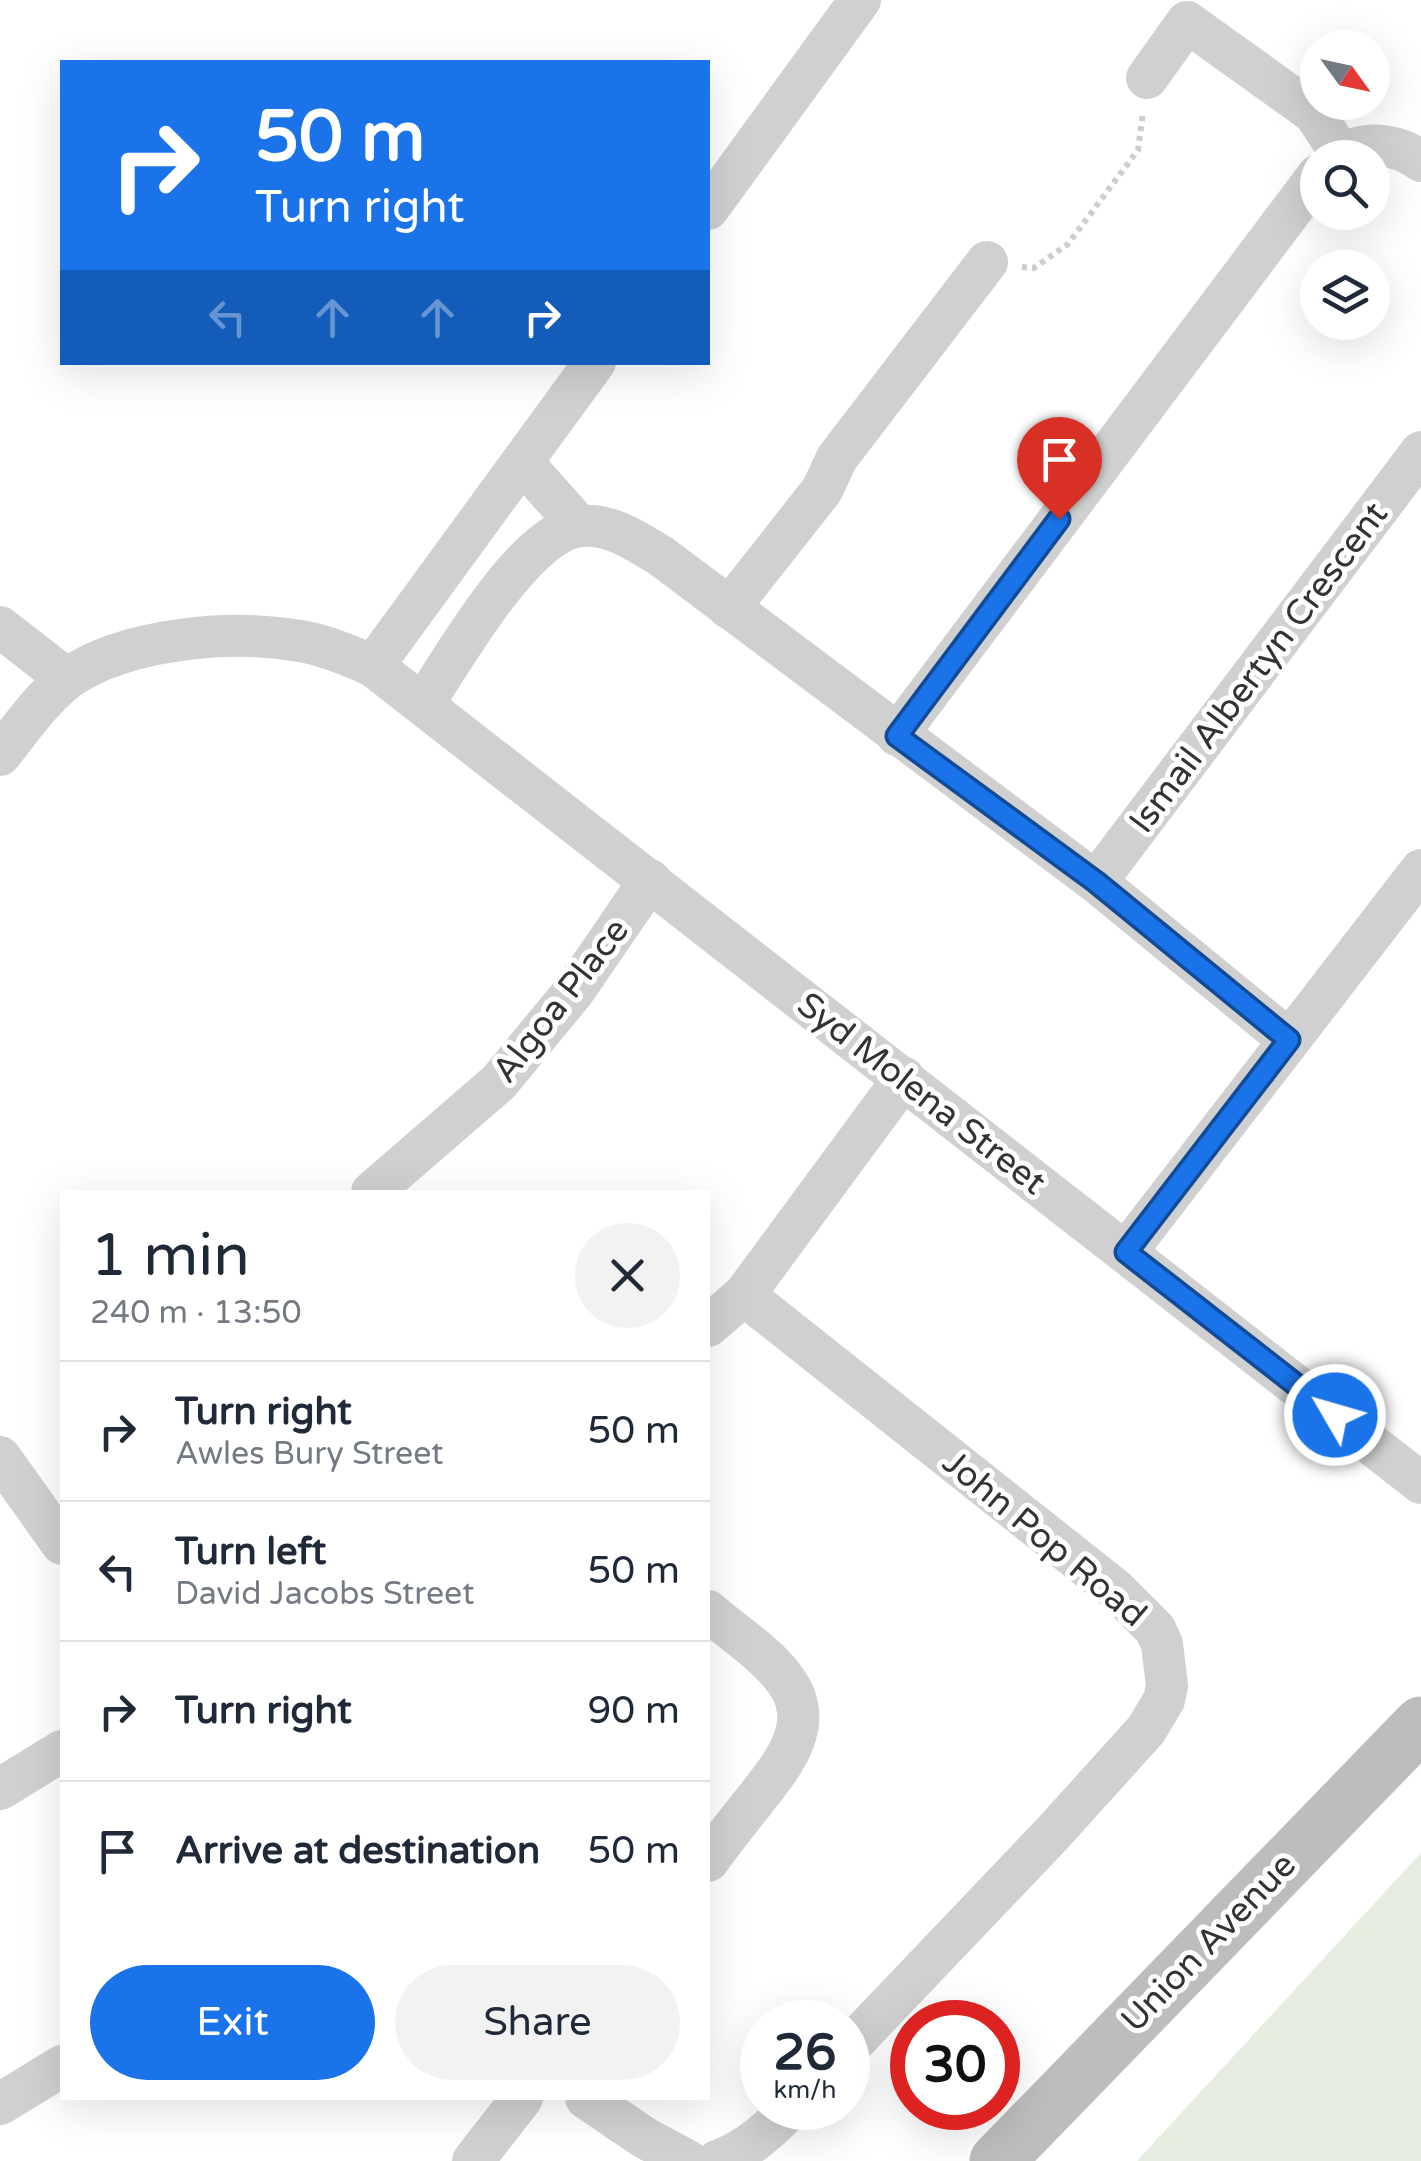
<!DOCTYPE html>
<meta charset="utf-8">
<style>
:root{--surface:#fff;--page:#f2f2f3;--text:#1f2937;--muted:#747a83;--line:#e0e1e3;--accent:#1a73e8}
body{margin:0;font-family:"Varela Round",sans-serif;background:var(--page);color:var(--text);height:100vh;display:flex;flex-direction:column;font-size:38px;white-space:nowrap}
*{box-sizing:border-box;margin:0}
p{font-size:32px;color:var(--muted)}
.icon{flex:none;width:55px;height:55px;fill:none;stroke:currentColor;stroke-width:2;stroke-linecap:round;stroke-linejoin:round}
.map{position:relative;flex:1;overflow:hidden}
.drawer{position:absolute;left:60px;top:1190px;width:650px;height:910px;display:flex;flex-direction:column;background:var(--surface);border-radius:0px;box-shadow:0 10px 40px #0002}
.drawer>*{flex:none}
.hud{position:absolute;left:60px;top:60px;width:650px;height:305px;border-radius:0px;box-shadow:0 10px 40px #0002;background:#1a73e8;color:#fff;overflow:hidden}
.needle{width:65px;rotate:123deg}
.buttons{position:absolute;left:1300px;top:30px;display:grid;gap:20px}
.buttons a{display:grid;place-items:center;width:90px;height:90px;border-radius:50%;background:var(--surface);box-shadow:0 10px 40px #0002;font-size:50px}
.speed{position:absolute;left:740px;top:2000px;display:flex;gap:20px;font-size:50px;font-weight:700;text-align:center}
.speed>*{display:grid;place-content:center;width:130px;height:130px;border-radius:50%;background:var(--surface);box-shadow:0 10px 40px #0002;line-height:1}
.speed small{font-size:25px;font-weight:400}
.speed .limit{border:15px solid #d22;background:#fff;color:#111}
.pin{position:absolute;display:grid;place-items:center;width:85px;height:85px;color:#fff;margin:-102px -42px;border-radius:50% 50% 50% 0;rotate:-45deg;box-shadow:0 0 10px #0007}
.pin .icon{rotate:45deg}
.me{position:absolute;width:110px;margin:-55px;rotate:308deg;stroke-linejoin:round;filter:drop-shadow(0 0 8px #0008)}
.turn{display:flex;align-items:center;gap:35px;height:210px;padding:0 30px;font-size:45px}
.turn .icon{width:130px;height:130px;stroke-width:2.5}
.turn b{display:block;font-size:70px;line-height:85px}
.lanes{display:flex;align-items:center;height:95px;padding:0 30px;background:#0003;justify-content:center;gap:50px;direction:ltr}
.lanes .off{opacity:.35}
.round{display:grid;place-items:center;flex:none;width:105px;height:105px;border-radius:52px;background:var(--page)}
.summary{display:flex;align-items:center;justify-content:space-between;height:170px;padding:0 30px}
h1{font-size:60px;font-weight:600;line-height:75px}
.button{display:flex;gap:20px;margin-top:auto;padding:20px 30px}
.button a{flex:1;height:115px;border-radius:60px;background:var(--accent);color:#fff;font-size:40px;font-weight:600;line-height:115px;text-align:center}
.button a+a{background:var(--page);color:var(--text)}
ul{padding:0;list-style:none}
li{display:flex;align-items:center;gap:30px;height:140px;padding:0 30px;border-top:2px solid var(--line)}
li div{flex:1}
li b{display:block;font-size:38px}
li em{font-style:normal}
.map>svg:first-child{display:block}
.green{fill:#e6ecdf}
.lines{fill:none;stroke-linecap:round;stroke-linejoin:round}
.path{stroke:#cdcdcd;stroke-width:6;stroke-dasharray:5 5;stroke-linecap:butt}
.street{stroke:#d0d0d0;stroke-width:42}
.secondary{stroke:#bdbdbd;stroke-width:55}
.route-casing{stroke:#114b97;stroke-width:25}
.route{stroke:#1a73e8;stroke-width:18}
.labels{text-anchor:middle;stroke-width:10;stroke-linejoin:round;paint-order:stroke}
.street-label{font-size:35px;fill:#333;stroke:#fff}
</style>
<div class="map">
<svg width="1421" height="2161" viewBox="0 0 1421 2161">
<rect width="100%" height="100%" fill="#fff"/>
<path class="green" d="M1421,1853V2161H1137L1395,1881Z"/>
<g class="lines">
<path class="path" d="M1022,267L1034,268L1068,244L1138,150L1143,113"/>
<g class="street">
<path d="M1147,78L1187,22L1314,113L1341,154"/>
<path d="M1337,158C1364,139 1396,143 1421,161"/>
<path d="M708,209L860,0"/>
<path d="M522,462L579,526"/>
<path d="M729,608L822,490L837,458L987,262"/>
<path d="M0,627L67,679"/>
<path d="M373,666L595,362"/>
<path d="M424,703C453,659 527,528 582,526C612,524 636,541 661,556L1096,882L1289,1040"/>
<path d="M897,735L1318,175"/>
<path d="M0,755C20,730 41,699 67,679C124,638 232,629 300,641C325,645 349,655 373,666L1421,1483"/>
<path d="M1096,882L1421,452"/>
<path d="M372,1192L499,1082L574,991L650,880"/>
<path d="M1126,1252L1421,870"/>
<path d="M744,1295L1116,1590L1155,1629L1162,1644L1167,1686L1164,1700L1146,1730L1052,1834L848,2048"/>
<path d="M708,1326L744,1295L904,1078"/>
<path d="M0,1457L62,1544"/>
<path d="M708,1611C732,1632 764,1652 783,1677C819,1722 784,1763 755,1800C739,1820 723,1840 708,1861"/>
<path d="M0,1789L62,1751"/>
<path d="M586,2098L645,2138L688,2161"/>
<path d="M0,2104L62,2066"/>
<path d="M473,2161L522,2098"/>
<path d="M717,2161C747,2151 769,2130 791,2108"/>
</g>
<path class="secondary" d="M997,2161L1421,1724"/>
</g>
<g class="lines">
<g class="route-casing">
<path id="route" d="M1059,519L897,736L1096,882L1289,1040L1126,1252L1335,1415"/>
</g>
<use href="#route" class="route"/>
</g>
<g class="labels">
<g class="street-label">
<text transform="translate(1258 667) rotate(-53)" y="12">Ismail Albertyn Crescent</text>
<text transform="translate(560 1000) rotate(-52)" y="12">Algoa Place</text>
<text transform="translate(922 1093) rotate(38)" y="12">Syd Molena Street</text>
<text transform="translate(1045 1538) rotate(40)" y="12">John Pop Road</text>
<text transform="translate(1208 1942) rotate(-46)" y="12">Union Avenue</text>
</g>
</g>
</svg>
<div class="buttons">
<a><svg class="needle" viewBox="-14 -14 28 28"><path d="M0-13l5 13h-10z" fill="#e53935"/><path d="M0 13l5-13h-10z" fill="#747a83"/></svg></a>
<a><svg class="icon" aria-label="search" viewBox="0 0 24 24"><circle cx="10" cy="10" r="6"/><path d="M15 15l6 6"/></svg></a>
<a><svg class="icon" aria-label="layers" viewBox="0 0 24 24"><path d="M12 4l9 5-9 5-9-5zM3 14l9 5 9-5"/></svg></a>
</div>
<div class="speed"><div>26<small>km/h</small></div><div class="limit">30</div></div>
<div class="pin" style="left:1059px;top:519px;background:#d93025"><svg class="icon" aria-label="arrive" viewBox="0 0 24 24"><path d="M6 21V4h12l-3 4 3 4H6"/></svg></div>
<svg class="me" style="left:1335px;top:1415px" viewBox="-20 -20 40 40"><circle r="17" fill="#1a73e8" stroke="#fff" stroke-width="3"/><path d="M0-11L8 9 0 5-8 9z" fill="#fff"/></svg>
<div class="hud">
<div class="turn"><svg class="icon" aria-label="right" viewBox="0 0 24 24"><path d="M7 20v-9h11M14 6l5 5-5 5"/></svg><div><b>50 m</b>Turn right</div></div>
<div class="lanes"><svg class="icon off" aria-label="left" viewBox="0 0 24 24"><path d="M17 20v-9H6M10 6l-5 5 5 5"/></svg><svg class="icon off" aria-label="ahead" viewBox="0 0 24 24"><path d="M12 20V5M6 11l6-6 6 6"/></svg><svg class="icon off" aria-label="ahead" viewBox="0 0 24 24"><path d="M12 20V5M6 11l6-6 6 6"/></svg><svg class="icon" aria-label="right" viewBox="0 0 24 24"><path d="M7 20v-9h11M14 6l5 5-5 5"/></svg></div>
</div>
<section class="drawer">
<div class="summary"><div><h1>1 min</h1><p>240 m · 13:50</p></div><a class="round"><svg class="icon" aria-label="close" viewBox="0 0 24 24"><path d="M6 6l12 12M18 6L6 18"/></svg></a></div>
<ul>
<li><svg class="icon" aria-label="right" viewBox="0 0 24 24"><path d="M7 20v-9h11M14 6l5 5-5 5"/></svg><div><b>Turn right</b><p>Awles Bury Street</p></div><em>50 m</em></li>
<li><svg class="icon" aria-label="left" viewBox="0 0 24 24"><path d="M17 20v-9H6M10 6l-5 5 5 5"/></svg><div><b>Turn left</b><p>David Jacobs Street</p></div><em>50 m</em></li>
<li><svg class="icon" aria-label="right" viewBox="0 0 24 24"><path d="M7 20v-9h11M14 6l5 5-5 5"/></svg><div><b>Turn right</b></div><em>90 m</em></li>
<li><svg class="icon" aria-label="arrive" viewBox="0 0 24 24"><path d="M6 21V4h12l-3 4 3 4H6"/></svg><div><b>Arrive at destination</b></div><em>50 m</em></li>
</ul>
<div class="button"><a>Exit</a><a>Share</a></div>
</section>
</div>
